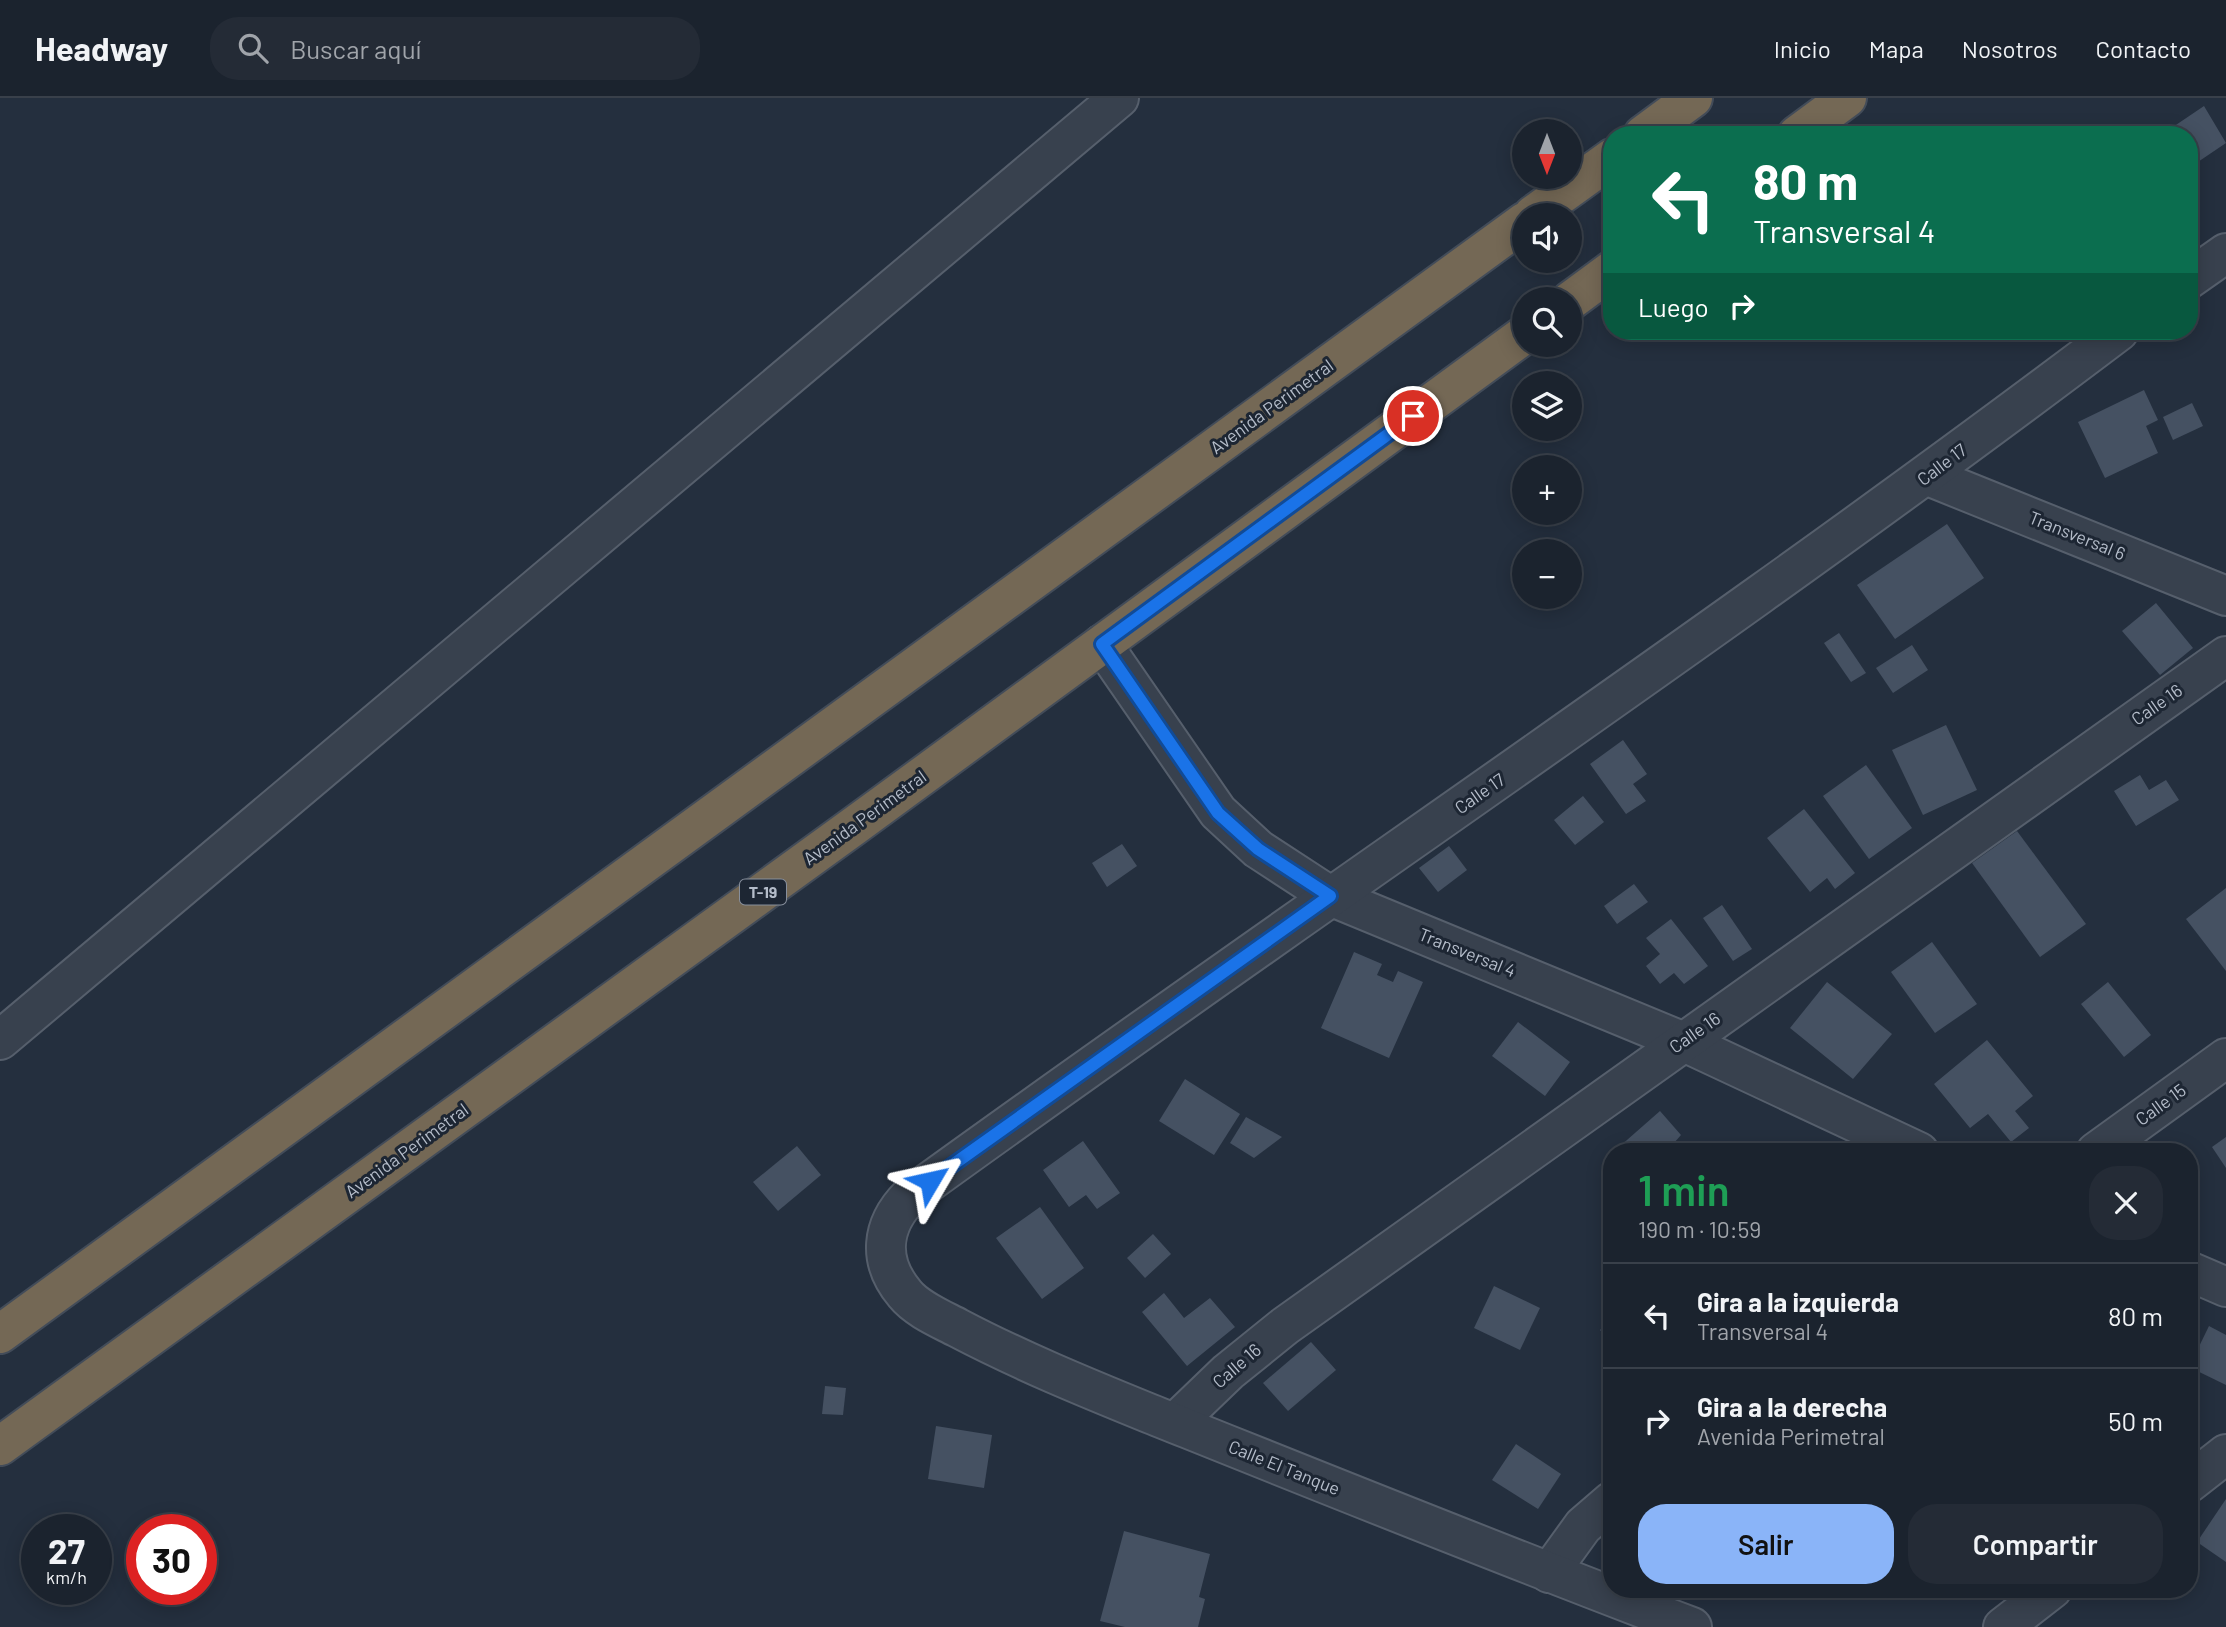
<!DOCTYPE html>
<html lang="es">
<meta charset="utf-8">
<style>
:root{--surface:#1b232e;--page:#242b36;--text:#f1f3f6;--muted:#a0a4aa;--line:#39404a;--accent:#8ab4f8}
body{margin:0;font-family:Barlow,sans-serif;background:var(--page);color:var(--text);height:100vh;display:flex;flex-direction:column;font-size:26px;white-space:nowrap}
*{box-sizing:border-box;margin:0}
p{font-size:23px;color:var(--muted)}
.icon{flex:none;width:38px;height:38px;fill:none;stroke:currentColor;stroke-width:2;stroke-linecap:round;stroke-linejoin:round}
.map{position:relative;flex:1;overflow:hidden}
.sheet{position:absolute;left:1603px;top:1045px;width:595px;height:455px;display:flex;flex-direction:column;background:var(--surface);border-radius:28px;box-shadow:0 4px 18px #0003,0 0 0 2px var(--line)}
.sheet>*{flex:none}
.banner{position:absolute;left:1603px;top:28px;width:595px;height:214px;border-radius:28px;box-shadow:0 4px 18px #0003,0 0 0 2px var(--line);background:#0b6e4f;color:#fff;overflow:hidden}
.needle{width:46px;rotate:180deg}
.tools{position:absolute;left:1512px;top:21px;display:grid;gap:14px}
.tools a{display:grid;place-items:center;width:70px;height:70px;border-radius:50%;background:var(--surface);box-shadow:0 4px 18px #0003,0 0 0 2px var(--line);font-size:35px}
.speed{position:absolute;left:21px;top:1416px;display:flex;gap:14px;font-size:35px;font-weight:700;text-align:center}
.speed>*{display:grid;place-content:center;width:91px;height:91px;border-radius:50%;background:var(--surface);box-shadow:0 4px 18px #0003,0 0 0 2px var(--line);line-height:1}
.speed small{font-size:18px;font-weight:400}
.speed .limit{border:10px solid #d22;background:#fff;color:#111}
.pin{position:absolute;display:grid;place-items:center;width:60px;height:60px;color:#fff;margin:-30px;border:4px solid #fff;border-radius:50%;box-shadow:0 2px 7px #0007}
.me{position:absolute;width:77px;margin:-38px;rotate:54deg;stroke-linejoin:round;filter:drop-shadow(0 0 5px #0008)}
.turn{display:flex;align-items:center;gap:24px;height:147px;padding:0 35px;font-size:32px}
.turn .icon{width:91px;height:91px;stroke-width:2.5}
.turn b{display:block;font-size:49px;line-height:60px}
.then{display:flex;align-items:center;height:66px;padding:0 35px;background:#0003;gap:14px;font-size:26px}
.round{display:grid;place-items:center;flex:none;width:74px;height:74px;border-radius:28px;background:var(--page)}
.headline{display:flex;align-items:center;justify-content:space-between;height:119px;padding:0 35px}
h1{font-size:42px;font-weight:600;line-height:52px;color:#1e9e55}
.button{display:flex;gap:14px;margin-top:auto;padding:14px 35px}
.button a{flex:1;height:80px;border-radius:28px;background:var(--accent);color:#111;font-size:28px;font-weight:600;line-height:80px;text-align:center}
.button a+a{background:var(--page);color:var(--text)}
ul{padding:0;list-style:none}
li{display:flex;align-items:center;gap:21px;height:105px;padding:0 35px;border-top:2px solid var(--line)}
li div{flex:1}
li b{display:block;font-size:26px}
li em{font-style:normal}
header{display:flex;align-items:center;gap:42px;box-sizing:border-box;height:98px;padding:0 35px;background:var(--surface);border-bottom:2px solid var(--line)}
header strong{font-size:33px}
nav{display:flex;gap:38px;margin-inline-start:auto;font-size:24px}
.search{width:490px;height:63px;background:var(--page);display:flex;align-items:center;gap:18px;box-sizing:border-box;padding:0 24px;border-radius:28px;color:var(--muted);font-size:26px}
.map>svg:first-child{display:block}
.building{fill:#455162}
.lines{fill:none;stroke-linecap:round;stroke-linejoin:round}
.minor-casing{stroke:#565f6c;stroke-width:42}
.highway-casing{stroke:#434c59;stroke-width:42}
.minor{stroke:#38414e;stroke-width:38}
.highway{stroke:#746855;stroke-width:38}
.route-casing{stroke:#114b97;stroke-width:18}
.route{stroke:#1a73e8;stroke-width:12}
.labels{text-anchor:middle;stroke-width:6;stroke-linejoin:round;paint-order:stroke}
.shield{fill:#1d2633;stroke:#878f9c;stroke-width:2}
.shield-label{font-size:16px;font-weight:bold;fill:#b4bcc9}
.street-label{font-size:18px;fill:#b4bcc9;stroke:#1d2633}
</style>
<header>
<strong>Headway</strong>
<div class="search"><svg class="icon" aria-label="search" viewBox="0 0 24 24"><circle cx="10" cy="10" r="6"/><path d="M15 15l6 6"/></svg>Buscar aquí</div>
<nav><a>Inicio</a><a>Mapa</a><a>Nosotros</a><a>Contacto</a></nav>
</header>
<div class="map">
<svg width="2226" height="1529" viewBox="0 0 2226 1529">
<rect width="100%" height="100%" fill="#242f3e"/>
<g class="building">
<path d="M2204,8L2226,45L2189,70V37L2164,35Z"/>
<path d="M2144,292L2158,322L2146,328L2158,355L2105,380L2078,324Z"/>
<path d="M2192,305L2203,328L2173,342L2163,319Z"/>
<path d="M1947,426L1984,480L1895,541L1857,487Z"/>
<path d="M2156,505L2193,550L2160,577L2122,533Z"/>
<path d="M1839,535L1866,575L1851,584L1824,545Z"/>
<path d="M1912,547L1928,572L1893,595L1876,570Z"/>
<path d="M1946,627L1977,692L1923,717L1892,652Z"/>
<path d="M1623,642L1647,676L1633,686L1646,703L1626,716L1590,666Z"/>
<path d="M1866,667L1912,730L1869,761L1823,698Z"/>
<path d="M2140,677L2149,692L2166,682L2179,702L2136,728L2114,693Z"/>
<path d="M1583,698L1604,724L1575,747L1554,722Z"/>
<path d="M1804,711L1855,775L1835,791L1827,780L1810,794L1767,740Z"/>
<path d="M2017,733L2086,826L2040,859L1972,765Z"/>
<path d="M1122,746L1137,768L1107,789L1092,765Z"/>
<path d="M1449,748L1467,772L1438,794L1419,770Z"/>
<path d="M1634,786L1648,804L1617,826L1604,808Z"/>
<path d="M2226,790V873L2186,821Z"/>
<path d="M1722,807L1752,851L1733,863L1703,820Z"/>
<path d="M1671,821L1708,868L1684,886L1674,875L1660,886L1646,868L1660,856L1646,840Z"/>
<path d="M1932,844L1977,906L1935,935L1891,874Z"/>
<path d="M1354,854L1382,866L1377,877L1393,884L1398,873L1423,884L1389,960L1321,930Z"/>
<path d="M1827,884L1892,936L1853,981L1790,930Z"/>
<path d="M2108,884L2151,937L2124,959L2081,906Z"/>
<path d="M1518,924L1570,964L1545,998L1492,958Z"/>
<path d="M1987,942L2033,998L2015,1013L2029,1030L2011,1044L1988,1016L1970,1030L1934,986Z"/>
<path d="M1185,981L1240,1016L1214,1057L1159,1023Z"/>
<path d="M1660,1013L1681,1037L1666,1054H1624L1619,1049Z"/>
<path d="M1246,1019L1282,1039L1254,1060L1230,1045Z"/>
<path d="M2226,1039V1070L2212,1049Z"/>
<path d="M1083,1043L1120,1095L1097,1111L1086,1097L1069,1109L1043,1072Z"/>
<path d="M797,1048L821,1077L778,1113L753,1084Z"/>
<path d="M1040,1109L1084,1170L1042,1201L996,1140Z"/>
<path d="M1153,1136L1171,1156L1145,1180L1127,1160Z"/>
<path d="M1494,1188L1540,1210L1520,1252L1474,1230Z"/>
<path d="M1164,1195L1184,1220L1210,1200L1235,1229L1187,1268L1142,1214Z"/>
<path d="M1612,1221V1246L1600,1232Z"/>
<path d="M2209,1228L2226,1237V1287L2189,1269Z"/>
<path d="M1311,1244L1336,1272L1288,1313L1263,1285Z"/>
<path d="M825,1288L846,1290L843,1317L822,1316Z"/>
<path d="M936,1328L992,1337L984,1390L928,1381Z"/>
<path d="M1516,1346L1561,1376L1538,1411L1492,1382Z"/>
<path d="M2226,1401V1464L2197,1444Z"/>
<path d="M1124,1433L1210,1456L1199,1499L1205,1501L1198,1529H1125L1100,1523Z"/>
</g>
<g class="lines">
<g class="minor-casing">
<g id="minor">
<path d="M2189,181L2226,155"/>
<path d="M1928,378L2226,498"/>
<path d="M1102,546L1218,714L1258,751L1330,798L1684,944L1919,1054"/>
<path d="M0,942L1119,0"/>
<path d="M2096,1054L2226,960"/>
<path d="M2189,1173L2226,1189"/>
<path d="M1175,1325L1228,1274L1285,1228L2226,558"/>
<path d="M2189,1385L2226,1356"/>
<path d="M1549,1475L1583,1428L1612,1403"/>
<path d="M1692,1529C1509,1460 1328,1387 1146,1314C1082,1288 1019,1262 958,1230C941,1221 917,1211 905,1196C877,1163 881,1127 910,1098C1311,807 1724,532 2119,233"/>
<path d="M2003,1529L2052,1491"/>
</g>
</g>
<g class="highway-casing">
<g id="highway">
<path d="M1643,37L1693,0"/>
<path d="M1797,37L1847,0"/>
<path d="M1533,117L1612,60"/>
<path d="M1570,203L1612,172"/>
<path d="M0,1236L1524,124"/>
<path d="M0,1348L854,728L1524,237"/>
</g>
</g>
<use href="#minor" class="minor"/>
<use href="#highway" class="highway"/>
</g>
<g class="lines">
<g class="route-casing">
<path id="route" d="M930,1083L1330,798L1258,751L1218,715L1102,546L1413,318"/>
</g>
<use href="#route" class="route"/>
</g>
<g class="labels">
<rect class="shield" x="740" y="781.5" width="46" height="25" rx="5"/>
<g class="shield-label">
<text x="763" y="800">T-19</text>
</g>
<g class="street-label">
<text transform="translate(1272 309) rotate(-36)" y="6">Avenida Perimetral</text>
<text transform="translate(1942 367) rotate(-37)" y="6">Calle 17</text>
<text transform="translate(2077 438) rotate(22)" y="6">Transversal 6</text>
<text transform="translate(2157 607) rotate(-35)" y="6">Calle 16</text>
<text transform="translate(1480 696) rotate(-35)" y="6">Calle 17</text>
<text transform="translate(865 720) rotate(-36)" y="6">Avenida Perimetral</text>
<text transform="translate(1467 855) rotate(22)" y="6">Transversal 4</text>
<text transform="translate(1695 935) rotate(-35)" y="6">Calle 16</text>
<text transform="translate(2161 1007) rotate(-36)" y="6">Calle 15</text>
<text transform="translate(407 1053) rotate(-36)" y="6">Avenida Perimetral</text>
<text transform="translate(1237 1268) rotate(-41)" y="6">Calle 16</text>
<text transform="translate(1284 1370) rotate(22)" y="6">Calle El Tanque</text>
</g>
</g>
</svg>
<div class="tools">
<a><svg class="needle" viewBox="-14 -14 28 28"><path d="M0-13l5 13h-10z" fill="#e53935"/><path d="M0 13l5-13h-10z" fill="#a0a4aa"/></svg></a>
<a><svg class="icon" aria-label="sound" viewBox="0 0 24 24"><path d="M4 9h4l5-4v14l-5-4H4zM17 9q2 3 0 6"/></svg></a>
<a><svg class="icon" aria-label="search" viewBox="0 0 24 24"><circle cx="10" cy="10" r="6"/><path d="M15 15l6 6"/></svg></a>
<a><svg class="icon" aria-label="layers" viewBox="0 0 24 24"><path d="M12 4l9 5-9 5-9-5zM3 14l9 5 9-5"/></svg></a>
<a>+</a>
<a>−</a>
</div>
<div class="speed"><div>27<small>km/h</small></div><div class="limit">30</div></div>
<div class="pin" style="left:1413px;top:318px;background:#d93025"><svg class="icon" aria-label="arrive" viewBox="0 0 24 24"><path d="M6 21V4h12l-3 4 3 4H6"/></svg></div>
<svg class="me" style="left:930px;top:1083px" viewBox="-20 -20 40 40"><path d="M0-17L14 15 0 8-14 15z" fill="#1a73e8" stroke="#fff" stroke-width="4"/></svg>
<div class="banner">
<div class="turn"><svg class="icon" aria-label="left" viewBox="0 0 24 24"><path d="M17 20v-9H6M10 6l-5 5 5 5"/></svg><div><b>80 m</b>Transversal 4</div></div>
<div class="then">Luego<svg class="icon" aria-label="right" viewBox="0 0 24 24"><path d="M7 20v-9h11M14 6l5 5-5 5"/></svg></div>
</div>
<section class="sheet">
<div class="headline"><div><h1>1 min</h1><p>190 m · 10:59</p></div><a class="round"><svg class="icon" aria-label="close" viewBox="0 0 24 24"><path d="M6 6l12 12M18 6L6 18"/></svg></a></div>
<ul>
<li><svg class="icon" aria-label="left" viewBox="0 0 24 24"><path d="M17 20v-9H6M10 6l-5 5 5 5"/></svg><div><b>Gira a la izquierda</b><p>Transversal 4</p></div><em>80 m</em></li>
<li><svg class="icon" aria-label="right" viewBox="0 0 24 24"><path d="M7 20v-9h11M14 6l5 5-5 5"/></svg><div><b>Gira a la derecha</b><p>Avenida Perimetral</p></div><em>50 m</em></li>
</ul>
<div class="button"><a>Salir</a><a>Compartir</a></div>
</section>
</div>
